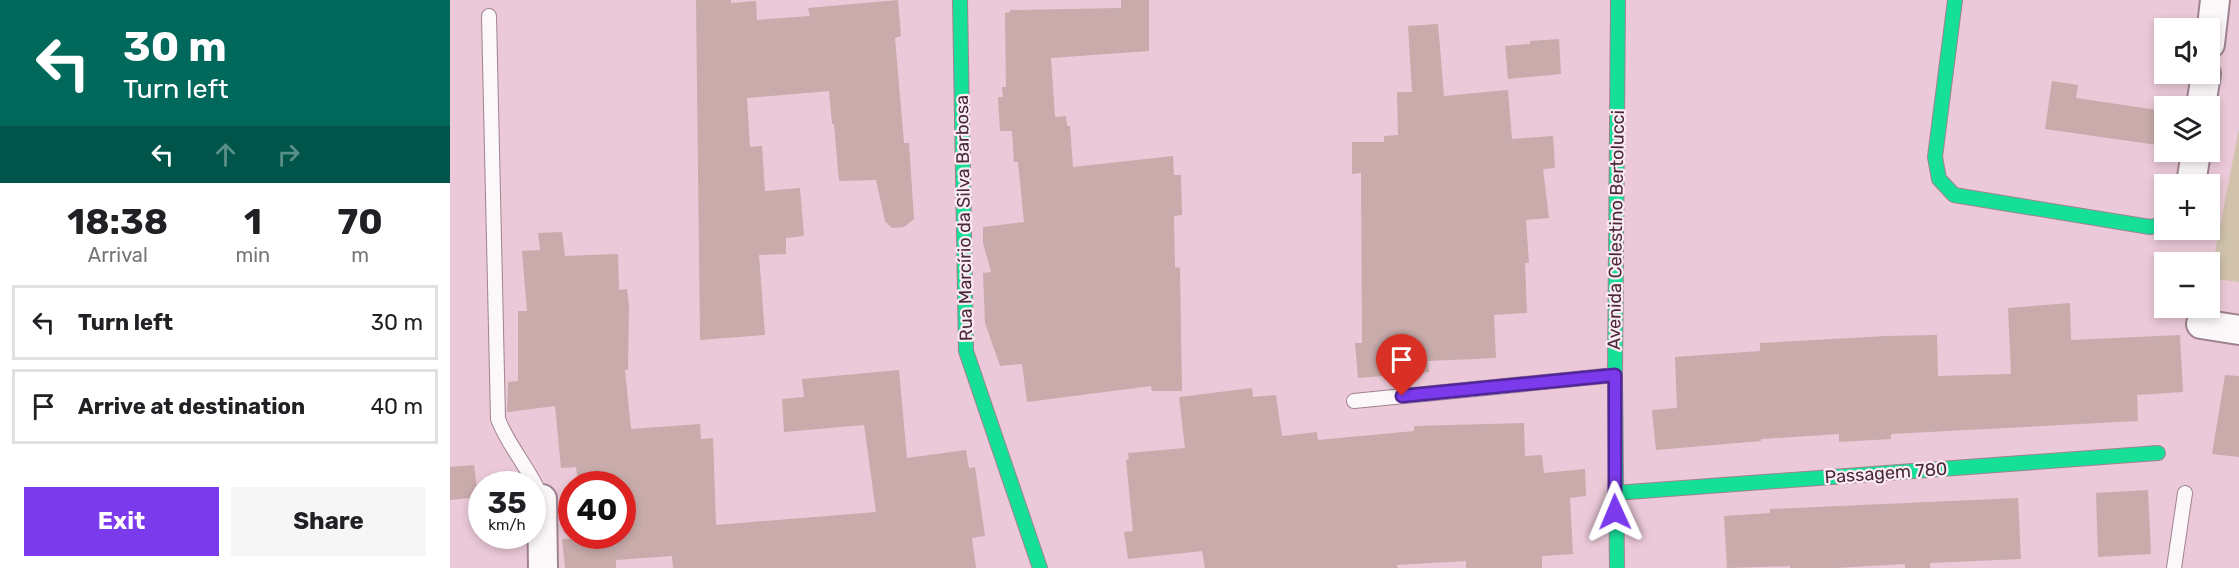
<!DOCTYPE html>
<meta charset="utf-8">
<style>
:root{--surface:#fff;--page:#f6f6f6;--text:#202124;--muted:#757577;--line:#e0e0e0;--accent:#7c3aed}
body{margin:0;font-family:Rubik,sans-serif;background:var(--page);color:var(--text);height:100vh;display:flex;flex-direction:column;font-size:22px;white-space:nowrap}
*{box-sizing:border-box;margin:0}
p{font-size:20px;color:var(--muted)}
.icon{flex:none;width:33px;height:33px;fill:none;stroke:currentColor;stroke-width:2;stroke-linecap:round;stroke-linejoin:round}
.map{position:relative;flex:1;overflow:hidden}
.details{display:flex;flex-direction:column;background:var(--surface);width:450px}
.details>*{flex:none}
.banner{background:#00695c;color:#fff;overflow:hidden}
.fabs{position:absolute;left:1704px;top:18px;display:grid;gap:12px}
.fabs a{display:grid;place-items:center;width:66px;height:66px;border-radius:0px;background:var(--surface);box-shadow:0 3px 9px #0003;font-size:30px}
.speed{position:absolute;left:18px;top:471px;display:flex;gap:12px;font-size:30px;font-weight:700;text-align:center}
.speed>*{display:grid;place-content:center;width:78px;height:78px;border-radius:50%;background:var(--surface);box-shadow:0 3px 9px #0003;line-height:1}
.speed small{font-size:15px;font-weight:400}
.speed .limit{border:9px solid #d22;background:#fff;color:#111}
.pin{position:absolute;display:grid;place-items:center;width:51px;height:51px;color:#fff;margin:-62px -26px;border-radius:50% 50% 50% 0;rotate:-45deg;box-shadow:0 0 6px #0007}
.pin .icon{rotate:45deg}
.me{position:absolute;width:66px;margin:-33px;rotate:359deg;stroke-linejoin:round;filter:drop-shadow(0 0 4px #0008)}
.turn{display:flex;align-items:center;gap:21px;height:126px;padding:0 24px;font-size:27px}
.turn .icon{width:78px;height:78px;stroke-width:2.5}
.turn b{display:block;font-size:42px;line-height:51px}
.lanes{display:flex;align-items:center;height:57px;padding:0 24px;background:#0003;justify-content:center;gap:30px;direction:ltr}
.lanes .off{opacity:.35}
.eta{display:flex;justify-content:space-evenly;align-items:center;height:102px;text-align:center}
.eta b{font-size:36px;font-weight:700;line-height:42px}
.action{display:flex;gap:12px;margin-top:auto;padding:12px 24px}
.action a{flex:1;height:69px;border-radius:0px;background:var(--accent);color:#fff;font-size:24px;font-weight:700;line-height:69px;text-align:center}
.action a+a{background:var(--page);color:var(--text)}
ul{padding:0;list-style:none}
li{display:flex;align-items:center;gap:18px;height:75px;margin:0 12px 9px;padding:0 12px;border:3px solid var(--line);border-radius:0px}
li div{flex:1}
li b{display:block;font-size:22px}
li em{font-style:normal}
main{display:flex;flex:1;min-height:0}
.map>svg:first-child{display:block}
.green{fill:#d0c2ab}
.building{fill:#c8abaa}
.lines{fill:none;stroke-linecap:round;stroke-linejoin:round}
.lane-casing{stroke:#9f8390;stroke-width:16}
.street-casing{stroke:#9f8390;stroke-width:32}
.fast-casing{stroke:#9f8390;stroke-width:16}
.lane{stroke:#fcf7f9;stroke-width:14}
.street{stroke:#fcf7f9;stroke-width:28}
.fast{stroke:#16e098;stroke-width:14}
.route-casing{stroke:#51269a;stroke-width:15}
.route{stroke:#7c3aed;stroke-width:10}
.labels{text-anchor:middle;stroke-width:4.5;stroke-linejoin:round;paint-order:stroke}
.street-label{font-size:18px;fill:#482938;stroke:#fcebf2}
</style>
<main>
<section class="details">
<div class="banner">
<div class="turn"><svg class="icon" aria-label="left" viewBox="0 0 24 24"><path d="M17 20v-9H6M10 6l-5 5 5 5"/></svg><div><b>30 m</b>Turn left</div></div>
<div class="lanes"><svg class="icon" aria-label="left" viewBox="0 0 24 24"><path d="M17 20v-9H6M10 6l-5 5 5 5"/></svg><svg class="icon off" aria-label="ahead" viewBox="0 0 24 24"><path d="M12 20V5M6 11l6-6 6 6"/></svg><svg class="icon off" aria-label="right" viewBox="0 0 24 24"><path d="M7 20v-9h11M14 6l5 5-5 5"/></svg></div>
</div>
<div class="eta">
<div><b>18:38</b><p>Arrival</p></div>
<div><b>1</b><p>min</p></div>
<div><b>70</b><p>m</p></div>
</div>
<ul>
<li><svg class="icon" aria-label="left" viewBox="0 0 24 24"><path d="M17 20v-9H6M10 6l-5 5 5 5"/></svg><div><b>Turn left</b></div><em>30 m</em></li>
<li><svg class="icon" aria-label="arrive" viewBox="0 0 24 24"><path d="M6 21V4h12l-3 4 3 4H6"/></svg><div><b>Arrive at destination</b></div><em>40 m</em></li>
</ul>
<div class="action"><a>Exit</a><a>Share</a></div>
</section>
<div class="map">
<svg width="1789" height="568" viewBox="0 0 1789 568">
<rect width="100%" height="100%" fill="#ebc9d8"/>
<path class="green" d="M1789,129V282L1760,278Z"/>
<g class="building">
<path d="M246,0H281V3L306,1L307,20L360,16L358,8L448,0L451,36L445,38L454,143H459L464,219L454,227L442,228L435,221L426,180L389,181L384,124H382L379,91L297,98L300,147L312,146L315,191L350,188L354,236L336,238V254L309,255L315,335L250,340Z"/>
<path d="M671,0H699V51L601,58L605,117L616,116L617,126H620L623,167L723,156L724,175H731L732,215L724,216L725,267L730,268L732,391H702L701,386L577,402L572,364L550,366L535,323L533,273L541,272L533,243V227L574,222L568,162H564L562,131H550L548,97H553L552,87H556L555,13L560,12V10L671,8Z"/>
<path d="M988,24L994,96L1058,90L1062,139L1103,136L1105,168L1093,169L1099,218L1076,220L1079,263H1075L1077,313L1044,315L1046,358L978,361L979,372L908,378L905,343H912L911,173L902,174V142H934V136L948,135L947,92H962L958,26Z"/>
<path d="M1109,39L1111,74L1058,79L1055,46L1080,44V41Z"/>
<path d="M1602,81L1628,85L1626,98L1714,111V146L1595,129Z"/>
<path d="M112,232L115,256L168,254L169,290L177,289L179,306L178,370H175L181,429L250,424L251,439L263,438L266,525L426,512L414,425L334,432L332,399L354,397L352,379L449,370L457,458L516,450L519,468L525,467L535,536L522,538L526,568H223L222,556L166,560V568H115L112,539L172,536V484H128L126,467L111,468L105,406L57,412L58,382L68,381V311H77L72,251L90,250L88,233Z"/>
<path d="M1620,303L1621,340L1730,335L1733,392L1687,395L1688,421L1441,434V439L1389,442V434L1311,439V441L1206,450L1202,410L1227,408L1225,357L1310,351V343L1436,336L1487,335L1488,376L1561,374L1558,308Z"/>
<path d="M1775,375L1789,376V457L1762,454Z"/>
<path d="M802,388L803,397L826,395L832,436L867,432L868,440L964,431V426L1074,423L1075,456L1092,455L1094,473L1135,469L1136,496L1120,498L1123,554L1092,556V568H1016V561L947,565L948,568H755L752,551L678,559L674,532L683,531L676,460L679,459L678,453L735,448L729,397Z"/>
<path d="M24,465L28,497L0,500V467Z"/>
<path d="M1698,490L1701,554L1648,557L1646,493Z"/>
<path d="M1568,498L1571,559L1480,563V568H1455V564L1386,568H1340V566L1277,568L1274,516L1320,513V509Z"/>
</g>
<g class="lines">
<g class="lane-casing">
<g id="lane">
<path d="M39,16L48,419C59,448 81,470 92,499"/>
<path d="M904,401L1165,375"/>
<path d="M1724,568L1735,493"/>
</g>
</g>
<g class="street-casing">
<g id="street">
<path d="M1760,44L1765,0"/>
<path d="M1751,106L1756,74"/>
<path d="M1741,184L1746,152"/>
<path d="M1751,324L1789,330"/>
<path d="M92,499L93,568"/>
</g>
</g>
<g class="fast-casing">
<g id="fast">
<path d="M510,0L516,351L590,568"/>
<path d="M1505,0L1485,157L1489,179L1504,195L1700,227L1714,225"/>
<path d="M1165,493L1708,453"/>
<path d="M1167,568L1165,375L1168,0"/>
</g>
</g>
<use href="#lane" class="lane"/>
<use href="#street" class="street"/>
<use href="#fast" class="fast"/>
</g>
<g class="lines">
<g class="route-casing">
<path id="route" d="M952,396L1165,375V512"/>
</g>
<use href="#route" class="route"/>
</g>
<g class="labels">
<g class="street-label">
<text transform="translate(514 218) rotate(-91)" y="6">Rua Marcírio da Silva Barbosa</text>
<text transform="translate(1166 230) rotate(-89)" y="6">Avenida Celestino Bertolucci</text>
<text transform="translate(1436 473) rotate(-4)" y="6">Passagem 780</text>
</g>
</g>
</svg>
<div class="fabs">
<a><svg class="icon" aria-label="sound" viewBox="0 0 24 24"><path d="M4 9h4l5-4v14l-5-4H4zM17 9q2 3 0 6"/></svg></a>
<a><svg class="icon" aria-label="layers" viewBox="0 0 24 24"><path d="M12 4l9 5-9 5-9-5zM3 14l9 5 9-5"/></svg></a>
<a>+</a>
<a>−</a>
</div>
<div class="speed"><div>35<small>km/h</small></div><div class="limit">40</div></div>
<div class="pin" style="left:952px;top:396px;background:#d93025"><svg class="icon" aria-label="arrive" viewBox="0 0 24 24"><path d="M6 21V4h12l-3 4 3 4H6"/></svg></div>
<svg class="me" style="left:1165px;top:512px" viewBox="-20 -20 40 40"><path d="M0-17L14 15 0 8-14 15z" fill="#7c3aed" stroke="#fff" stroke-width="4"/></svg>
</div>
</main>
